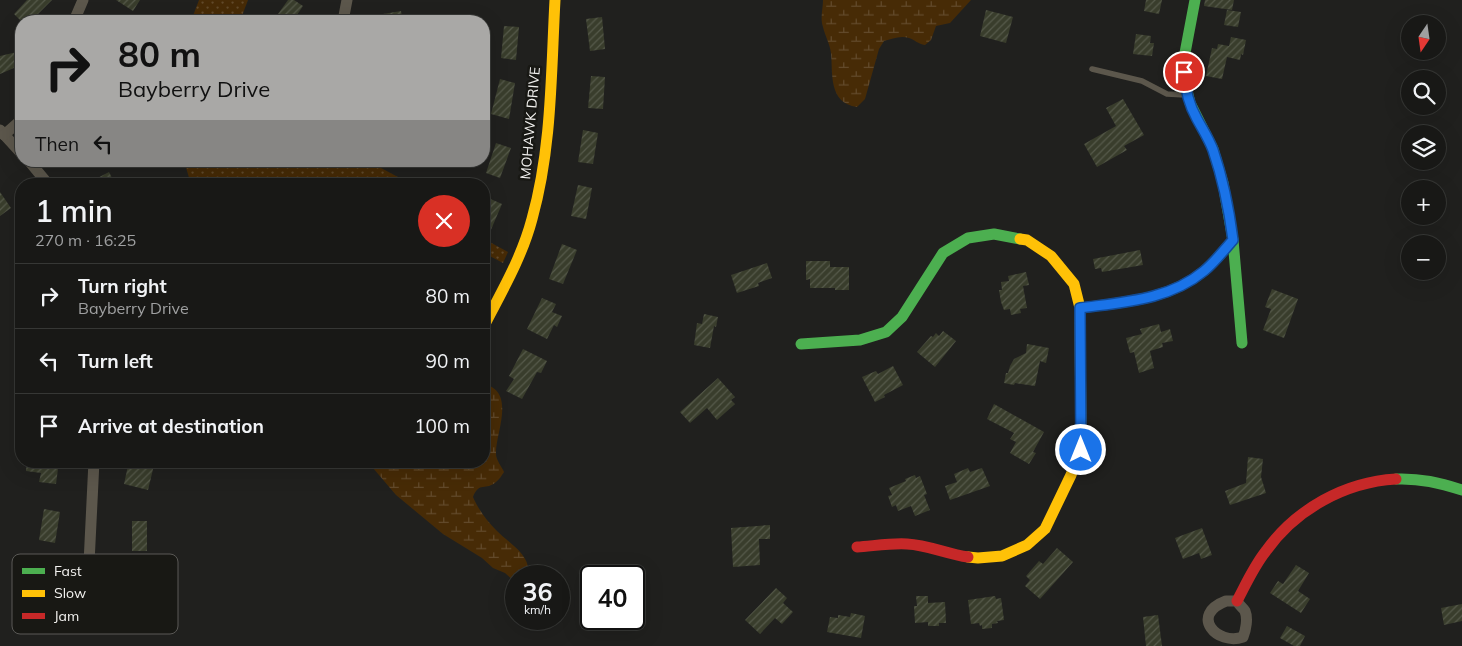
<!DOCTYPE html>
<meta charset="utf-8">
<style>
:root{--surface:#181816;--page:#252523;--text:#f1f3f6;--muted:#9fa0a1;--line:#363735}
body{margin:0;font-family:Mulish,sans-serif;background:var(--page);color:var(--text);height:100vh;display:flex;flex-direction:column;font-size:19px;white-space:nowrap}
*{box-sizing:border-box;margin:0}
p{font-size:16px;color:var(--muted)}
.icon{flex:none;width:28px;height:28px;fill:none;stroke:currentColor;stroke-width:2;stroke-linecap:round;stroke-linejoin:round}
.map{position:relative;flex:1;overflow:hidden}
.panel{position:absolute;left:15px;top:178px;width:475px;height:290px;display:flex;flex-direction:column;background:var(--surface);border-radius:20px;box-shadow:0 5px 20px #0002,0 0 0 1px var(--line)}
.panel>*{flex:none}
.hud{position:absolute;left:15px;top:15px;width:475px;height:152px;border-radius:20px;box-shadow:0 5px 20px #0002,0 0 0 1px var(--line);background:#a9a8a6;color:#111;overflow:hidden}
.needle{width:32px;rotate:193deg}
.fabs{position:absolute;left:1401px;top:15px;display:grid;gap:10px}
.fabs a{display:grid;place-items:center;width:45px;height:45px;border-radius:50%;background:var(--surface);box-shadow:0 5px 20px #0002,0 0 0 1px var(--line);font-size:25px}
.speed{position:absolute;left:505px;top:565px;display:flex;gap:10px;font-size:25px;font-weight:700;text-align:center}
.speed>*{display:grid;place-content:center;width:65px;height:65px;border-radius:50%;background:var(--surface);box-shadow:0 5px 20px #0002,0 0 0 1px var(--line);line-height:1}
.speed small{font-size:12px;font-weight:400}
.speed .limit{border:2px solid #111;border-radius:8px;background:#fff;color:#111}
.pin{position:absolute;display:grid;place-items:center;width:42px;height:42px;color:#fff;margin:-21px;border:2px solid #fff;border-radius:50%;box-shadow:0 1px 5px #0007}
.me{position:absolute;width:55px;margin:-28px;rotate:0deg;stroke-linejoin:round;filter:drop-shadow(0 0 4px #0008)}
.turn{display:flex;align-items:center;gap:18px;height:105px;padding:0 20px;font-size:22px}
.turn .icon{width:65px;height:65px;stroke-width:2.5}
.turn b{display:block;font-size:35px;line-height:42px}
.then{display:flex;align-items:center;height:48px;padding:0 20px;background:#0003;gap:10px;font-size:19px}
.round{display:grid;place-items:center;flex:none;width:52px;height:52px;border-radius:26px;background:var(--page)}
.head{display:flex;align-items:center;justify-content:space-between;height:85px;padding:0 20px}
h1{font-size:30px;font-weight:600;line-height:38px}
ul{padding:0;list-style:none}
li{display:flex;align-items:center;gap:15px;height:65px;padding:0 20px;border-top:1px solid var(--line)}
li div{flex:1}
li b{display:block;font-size:19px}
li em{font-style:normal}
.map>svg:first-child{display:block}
.wetland{fill:url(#wetland-marsh)}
.park{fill:url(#park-dots)}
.building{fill:url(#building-hatch)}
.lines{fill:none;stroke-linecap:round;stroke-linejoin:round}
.lane{stroke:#5c574c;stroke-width:5.5}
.street{stroke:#5c574c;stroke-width:11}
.fast{stroke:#4caf50;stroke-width:11}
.slow{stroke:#ffc107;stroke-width:11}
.jam{stroke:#c62828;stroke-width:11}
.route-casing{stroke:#114b97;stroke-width:12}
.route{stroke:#1a73e8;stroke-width:9}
.labels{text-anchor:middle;stroke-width:5;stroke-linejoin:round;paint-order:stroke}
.street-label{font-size:14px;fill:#f3f2f0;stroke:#181814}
.key{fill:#181814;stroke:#5a5956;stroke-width:1}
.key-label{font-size:14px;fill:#f3f2f0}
</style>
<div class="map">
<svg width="1462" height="646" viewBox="0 0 1462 646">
<defs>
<pattern id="wetland-marsh" width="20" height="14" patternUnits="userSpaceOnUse" patternTransform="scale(1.25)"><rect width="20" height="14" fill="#472b06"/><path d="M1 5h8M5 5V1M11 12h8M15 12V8" fill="none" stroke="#624a2b"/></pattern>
<pattern id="park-dots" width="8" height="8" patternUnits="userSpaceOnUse" patternTransform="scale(1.25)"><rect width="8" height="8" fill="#472b06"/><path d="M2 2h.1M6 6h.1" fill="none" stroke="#624a2b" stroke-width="1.8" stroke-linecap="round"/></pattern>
<pattern id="building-hatch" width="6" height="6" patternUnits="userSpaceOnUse" patternTransform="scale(1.25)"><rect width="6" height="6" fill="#393d2c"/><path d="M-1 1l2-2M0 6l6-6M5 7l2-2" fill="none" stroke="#565a4b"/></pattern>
</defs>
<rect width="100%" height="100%" fill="#20201e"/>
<g class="wetland">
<path d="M823,0H971L950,23L936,26L931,40L925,45C918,44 915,40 909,38C900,35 892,39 884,41L879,49L865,99L857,107C828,103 833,73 831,53C830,44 825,36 823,27C820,19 823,8 823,0Z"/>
<path d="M484,384C517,392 495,433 496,454C496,460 502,467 504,472C502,475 499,480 496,482C486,491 479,481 473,497C478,509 487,521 496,530C508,543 532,554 528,576H516V583L505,573L493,568L482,558L443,534L396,495L367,461H452L469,466L477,463L478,461H484Z"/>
</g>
<g class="park">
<path d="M199,0H248L240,21H191Z"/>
<path d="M184,161H368L411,184H191Z"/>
<path d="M484,239L508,252L503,263L484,253Z"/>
</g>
<g class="building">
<path d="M27,0H52L31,21H21L14,14Z"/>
<path d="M116,0H140L133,11Z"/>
<path d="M288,0H294L303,6L293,21H273Z"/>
<path d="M1146,0H1162L1159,14L1144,11Z"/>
<path d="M1205,0H1234L1232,10L1204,6Z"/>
<path d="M986,10L1013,17L1006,43L980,36Z"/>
<path d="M1227,10L1241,12L1238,27L1224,25Z"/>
<path d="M401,11L403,21H371V16Z"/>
<path d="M602,17L605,49L590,51L586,19Z"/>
<path d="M504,26L519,27L516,60L501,58Z"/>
<path d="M1136,34L1151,36L1150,43H1154L1152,56L1133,54Z"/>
<path d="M1231,37L1246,40L1243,55L1241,54L1240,60L1227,57L1222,79L1206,76L1212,48L1217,49L1218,44L1229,46Z"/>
<path d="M21,51V65L0,74V56Z"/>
<path d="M591,76L605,77L603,109L588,108Z"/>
<path d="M500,79L515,83L509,119L491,114Z"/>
<path d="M1123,99L1144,135L1124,146L1127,150L1097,167L1084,144L1116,126L1106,108Z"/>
<path d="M583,130L598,133L593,164L578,162Z"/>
<path d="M496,143L511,148L500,178L486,173Z"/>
<path d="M109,172L115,184H86Z"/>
<path d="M578,185L592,188L586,219L571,216Z"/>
<path d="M0,192L11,208L0,216Z"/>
<path d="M486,197L502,204L484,246V203Z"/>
<path d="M562,244L577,250L563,284L549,279Z"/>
<path d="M1140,250L1143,265L1102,272L1101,268L1095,269L1093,259Z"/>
<path d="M806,261H830V267H849V290H835V288H810V279L806,280Z"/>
<path d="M767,263L772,278L758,283L759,286L737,293L731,275Z"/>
<path d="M1026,272L1029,285L1023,286L1027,308L1020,309L1021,313L1011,315L1010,309L1004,310L1001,302L999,290H1002L1001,282L1009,281L1008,276Z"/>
<path d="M1272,289L1298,299L1284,338L1263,330L1271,309L1265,307Z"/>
<path d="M542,298L556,304L552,312L562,316L557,327L554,325L547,339L527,329Z"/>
<path d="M704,314L718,317L716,327L714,326L710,348L694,345L697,323L702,324Z"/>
<path d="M1159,324L1161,332L1170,329L1173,341L1162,343L1163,347L1150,351L1154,368L1139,373L1134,352L1130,353L1126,338L1142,334L1140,329Z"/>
<path d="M943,331L956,341L935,367L917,352L931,336L933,337L936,333L939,336Z"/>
<path d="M1027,344L1049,348L1046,363L1040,361L1035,386L1015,383L1014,385L1004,383L1006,373H1008L1010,366L1014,359L1026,353Z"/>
<path d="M523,349L547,361L541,373L537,372L522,399L506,391L514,379L509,376Z"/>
<path d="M893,366L903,385L884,395L885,397L875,402L862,377L876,371L878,374Z"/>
<path d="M718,378L735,397L731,400L735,404L717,420L707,408L690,423L680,412Z"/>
<path d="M994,404L1044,432L1033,452L1036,453L1029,464L1010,453L1016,442L1010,439L1014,433L987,419Z"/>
<path d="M1248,457L1263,459L1261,477L1266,493L1230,505L1225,491L1246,483Z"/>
<path d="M27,461H59L56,484L39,482L41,473L26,471Z"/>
<path d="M129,461H155L148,490L124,484Z"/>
<path d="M968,468L970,472L982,468L990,486L950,500L945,486L957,482L954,474Z"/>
<path d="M915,475L916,478L920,476L927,494L924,495L930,510L915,516L911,506L898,511L896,505L892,507L888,496L892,495L889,488L906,481L905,479Z"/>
<path d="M44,509L60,512L55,543L39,540Z"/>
<rect x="132" y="521" width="15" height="30"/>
<path d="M770,525V539H759L760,565L733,567L731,528Z"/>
<path d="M1202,528L1212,555L1201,559L1199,553L1183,559L1175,538Z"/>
<path d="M1057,548L1073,562L1040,599L1025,586L1030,580L1026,576L1039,561L1043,564Z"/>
<path d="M1296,565L1309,573L1298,591L1310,599L1301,613L1270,593L1278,581L1283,584Z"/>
<path d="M776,588L787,598L783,603L793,612L782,624L775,618L760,634L745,620Z"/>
<path d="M916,596H928V603L945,602L946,623H939V626H928V622L915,623L914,606H917Z"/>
<path d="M995,596L996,599L1001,598L1004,620L997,621L998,623L992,624V628L982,629V625L980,626L979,623L971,624L968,600Z"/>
<path d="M1462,604V621L1444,625L1441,608Z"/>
<path d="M851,613L865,616L861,638L827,632L830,617L838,618V615L850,617Z"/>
<path d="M1158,615L1162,646H1146L1143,617Z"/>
<path d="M1287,626L1305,636L1300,646H1294L1280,638Z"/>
</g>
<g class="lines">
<path class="lane" d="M1092,69L1142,81L1167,94L1186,95"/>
<g class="street">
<path d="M74,21L83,0"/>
<path d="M343,21L347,0"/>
<path d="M0,130L21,153"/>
<path d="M4,135L21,120"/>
<path d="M29,161L48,184"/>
<path d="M1080,308C1124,302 1169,300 1204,271C1215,262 1224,250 1233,240"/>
<path d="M1226,601H1237C1239,605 1243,608 1245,611C1248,618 1246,630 1243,637C1217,646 1189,615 1226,601Z"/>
<path d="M87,604L94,461"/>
</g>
<g class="fast">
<path d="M1195,0L1185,53L1184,78L1190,103L1213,149L1223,183L1233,240L1242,343"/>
<path d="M801,344L860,340L886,332L902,317L943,253L968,238L994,234L1020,239"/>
<path d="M1396,479C1420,478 1440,483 1462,490"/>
</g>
<g class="slow">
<path d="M484,326C502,291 522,257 532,219C552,148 551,73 555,0"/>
<path d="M968,557L978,558L1002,556L1027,545L1045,529L1071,475L1081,450L1080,308L1074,284L1051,256L1027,240L1020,239"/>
</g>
<g class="jam">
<path d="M857,547C873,546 891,543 907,544C928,545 947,554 968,557"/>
<path d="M1237,601C1246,584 1254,566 1266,551C1296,509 1345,482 1396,479"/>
</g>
</g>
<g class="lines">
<g class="route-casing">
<path id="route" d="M1081,450L1080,308C1124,302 1169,300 1204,271C1215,262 1224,250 1233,240C1229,209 1223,179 1213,150C1209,139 1203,130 1197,119C1189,105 1185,88 1184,72"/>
</g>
<use href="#route" class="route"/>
</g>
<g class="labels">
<g class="street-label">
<text transform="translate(530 123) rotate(-85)" y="5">MOHAWK DRIVE</text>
</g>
</g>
<rect x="12" y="554" width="166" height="80" rx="8" class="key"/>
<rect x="22" y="568" width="23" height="6" fill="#4caf50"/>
<rect x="22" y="590" width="23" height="7" fill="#ffc107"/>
<rect x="22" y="613" width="23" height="6" fill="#c62828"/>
<g class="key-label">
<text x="54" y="576">Fast</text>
<text x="54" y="598">Slow</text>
<text x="54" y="621">Jam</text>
</g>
</svg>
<div class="fabs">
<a><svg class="needle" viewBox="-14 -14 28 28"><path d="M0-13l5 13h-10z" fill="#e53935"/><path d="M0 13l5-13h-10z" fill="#9fa0a1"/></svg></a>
<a><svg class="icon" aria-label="search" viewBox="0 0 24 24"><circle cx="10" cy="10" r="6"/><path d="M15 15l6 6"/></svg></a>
<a><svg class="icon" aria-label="layers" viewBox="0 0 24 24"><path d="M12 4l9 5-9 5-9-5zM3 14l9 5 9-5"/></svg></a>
<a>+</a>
<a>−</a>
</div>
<div class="speed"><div>36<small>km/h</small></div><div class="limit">40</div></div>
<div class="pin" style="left:1184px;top:72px;background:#d93025"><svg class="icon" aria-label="arrive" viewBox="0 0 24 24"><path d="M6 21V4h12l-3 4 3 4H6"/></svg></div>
<svg class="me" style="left:1081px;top:450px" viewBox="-20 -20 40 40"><circle r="17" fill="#1a73e8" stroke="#fff" stroke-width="3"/><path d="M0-11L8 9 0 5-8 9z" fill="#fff"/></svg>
<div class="hud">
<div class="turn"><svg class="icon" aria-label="right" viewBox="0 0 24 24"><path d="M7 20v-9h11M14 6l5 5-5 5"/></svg><div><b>80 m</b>Bayberry Drive</div></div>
<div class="then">Then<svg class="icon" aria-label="left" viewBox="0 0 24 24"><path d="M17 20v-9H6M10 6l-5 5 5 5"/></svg></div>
</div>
<section class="panel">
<div class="head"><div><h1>1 min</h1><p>270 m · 16:25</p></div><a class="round" style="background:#d93025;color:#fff"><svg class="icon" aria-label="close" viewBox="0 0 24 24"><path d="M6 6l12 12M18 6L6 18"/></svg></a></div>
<ul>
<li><svg class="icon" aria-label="right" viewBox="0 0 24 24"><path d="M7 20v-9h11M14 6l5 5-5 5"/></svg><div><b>Turn right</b><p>Bayberry Drive</p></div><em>80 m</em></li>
<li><svg class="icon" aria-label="left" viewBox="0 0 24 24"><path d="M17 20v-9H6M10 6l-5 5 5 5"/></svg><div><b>Turn left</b></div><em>90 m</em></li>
<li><svg class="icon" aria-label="arrive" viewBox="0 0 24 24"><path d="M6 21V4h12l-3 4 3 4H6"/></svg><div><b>Arrive at destination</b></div><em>100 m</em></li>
</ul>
</section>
</div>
